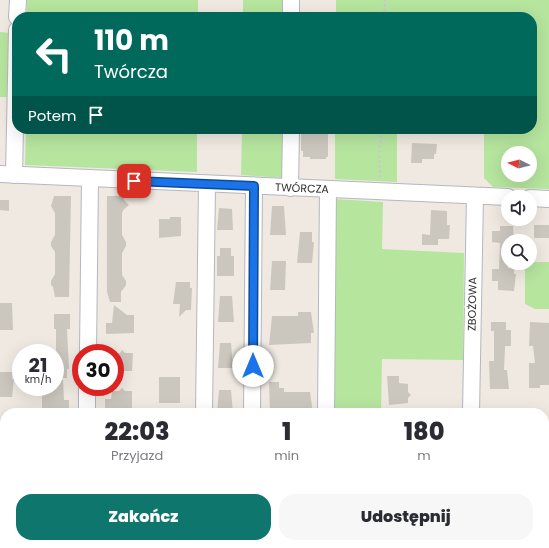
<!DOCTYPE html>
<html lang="pl">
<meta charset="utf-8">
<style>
:root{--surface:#fff;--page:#f7f7f7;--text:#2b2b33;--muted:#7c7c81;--accent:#0f766e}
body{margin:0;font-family:Poppins,sans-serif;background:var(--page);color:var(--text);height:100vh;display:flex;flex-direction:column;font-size:15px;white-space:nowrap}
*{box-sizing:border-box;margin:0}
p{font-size:13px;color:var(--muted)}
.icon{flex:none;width:22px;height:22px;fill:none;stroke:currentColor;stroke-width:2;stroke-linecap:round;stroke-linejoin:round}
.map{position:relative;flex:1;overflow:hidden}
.sheet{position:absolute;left:0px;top:408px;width:549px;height:140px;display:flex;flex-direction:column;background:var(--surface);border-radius:16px 16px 0 0;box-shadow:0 4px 16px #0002}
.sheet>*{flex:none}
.banner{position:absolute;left:12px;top:12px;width:525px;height:122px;border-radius:16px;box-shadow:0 4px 16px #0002;background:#00695c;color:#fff;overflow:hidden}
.needle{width:26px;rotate:276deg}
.controls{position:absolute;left:501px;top:146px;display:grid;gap:8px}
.controls a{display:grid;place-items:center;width:36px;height:36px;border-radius:50%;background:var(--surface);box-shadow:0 4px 16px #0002;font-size:20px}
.speed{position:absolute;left:12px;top:344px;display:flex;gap:8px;font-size:20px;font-weight:700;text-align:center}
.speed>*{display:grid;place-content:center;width:52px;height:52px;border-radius:50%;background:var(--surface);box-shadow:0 4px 16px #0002;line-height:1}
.speed small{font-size:10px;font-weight:400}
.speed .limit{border:6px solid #d22;background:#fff;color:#111}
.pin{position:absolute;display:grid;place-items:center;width:34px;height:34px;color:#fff;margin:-17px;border-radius:8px;box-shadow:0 2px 6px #0006}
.me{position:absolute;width:44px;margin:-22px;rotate:0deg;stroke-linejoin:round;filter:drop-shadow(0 0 3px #0008)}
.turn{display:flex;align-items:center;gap:14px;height:84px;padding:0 16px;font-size:18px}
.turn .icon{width:52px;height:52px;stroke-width:2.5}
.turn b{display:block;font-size:28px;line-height:34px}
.then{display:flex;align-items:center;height:38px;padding:0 16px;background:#0003;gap:8px;font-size:15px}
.eta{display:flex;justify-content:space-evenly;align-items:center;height:68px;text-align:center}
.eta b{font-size:24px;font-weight:800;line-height:28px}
.cta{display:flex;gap:8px;margin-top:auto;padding:8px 16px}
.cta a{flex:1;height:46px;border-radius:16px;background:var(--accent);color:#fff;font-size:16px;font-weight:800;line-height:46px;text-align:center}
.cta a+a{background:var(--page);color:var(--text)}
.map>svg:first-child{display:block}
.green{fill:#b6e59e;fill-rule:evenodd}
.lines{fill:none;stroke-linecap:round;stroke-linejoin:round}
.canal{stroke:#75cff0;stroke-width:12}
.building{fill:#cbc7bf}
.minor-casing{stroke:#b4b7c1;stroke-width:18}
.path{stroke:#c9c9c9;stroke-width:2;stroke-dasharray:3 2;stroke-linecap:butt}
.minor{stroke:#fff;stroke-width:16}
.route-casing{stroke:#114b97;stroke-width:10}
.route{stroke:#1a73e8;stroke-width:7}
.labels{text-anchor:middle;stroke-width:4;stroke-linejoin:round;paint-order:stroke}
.street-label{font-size:11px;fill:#2e2e2e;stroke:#fff}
</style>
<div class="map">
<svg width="549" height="548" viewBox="0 0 549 548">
<rect width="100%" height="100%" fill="#efe9e1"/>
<g class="green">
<rect x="27" y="0" width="171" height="17"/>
<rect x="243" y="0" width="43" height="17"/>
<path d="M336,0H549V189L493,187L484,178V129H532V98L536,95L532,93V17H336ZM508,153H530V175H508Z"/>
<path d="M0,32L10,33V97H0Z"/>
<path d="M26,129H197V172L25,165Z"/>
<path d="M242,129H285V178L241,175Z"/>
<path d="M335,129H397V182L335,179Z"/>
<path d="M335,199L383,202L382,249L464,253L463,360L382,359L381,413H333Z"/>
<path d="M530,262H549V309H535L525,304V263Z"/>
<path d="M549,469V548H537L538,543H544V470Z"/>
<rect x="331" y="543" width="98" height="5"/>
</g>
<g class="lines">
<g class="canal">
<path d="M544,485L549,484"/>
<path d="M372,548L375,543"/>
</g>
</g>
<g class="building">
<path d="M301,129H328V157H326V159H310V157H303V151H301Z"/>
<path d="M412,143L437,144L436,154H434V159H422V163H411Z"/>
<path d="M54,196H71L69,297H55L53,287L51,285V281L55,274V252L51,246V242L55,235V213L51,206Z"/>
<path d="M107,196H124V200L129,205L124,209L122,213V235L126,242V246L122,253V275L126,281V285L121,292V302H110L107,292Z"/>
<path d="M0,200H9V211L0,210Z"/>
<path d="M272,206H284L286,235H270Z"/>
<path d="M219,208L232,209L233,230H217Z"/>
<path d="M431,210L447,211V225H450L449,239H438V245H422V234L430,235Z"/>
<path d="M170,217H181V236L159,238V219H170Z"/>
<rect x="534" y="225" width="15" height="13"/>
<path d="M500,226H513L514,241H508V268H514V274H516L514,291L498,290V281H492V269H499L500,243L492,242V231H500Z"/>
<path d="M300,232H312V242H314L312,263H297Z"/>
<path d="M220,248H231V256H234V276H217V256H220Z"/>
<path d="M272,261H286L285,290H270Z"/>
<path d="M176,282H190V288H192L191,310H186L179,317L180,304H173Z"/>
<path d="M220,296H232L234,322H218Z"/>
<path d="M0,303H12L13,330H0Z"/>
<path d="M114,305L127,315H134V333L106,334V323H112Z"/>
<path d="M298,312H311L314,333H311V343L269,345L272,316H298Z"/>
<path d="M54,314H70V329H67L69,369H67V378H56V329H54Z"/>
<path d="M491,322H506V330H511V346H505V348L504,370H507L509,389H490L489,361H494V331H491Z"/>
<path d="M530,322L549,323V385H540V388H529V363H535L533,346H529Z"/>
<path d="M220,343H231L233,368H218Z"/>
<path d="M122,350L125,353H133L132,371H115V353H120Z"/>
<path d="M0,372H12V379H14L12,397H0Z"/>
<path d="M387,376H399V383L408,384V392L411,395L408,398V403L389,405Z"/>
<rect x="159" y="377" width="21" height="26"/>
<path d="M63,379L64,400H69V411L42,408V391H49Z"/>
<path d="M269,382H279V388H284V392H310L313,413L270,412Z"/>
<path d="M122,388L125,391H132V408L105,410V399H111L112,391H119Z"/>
<path d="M219,390H231L233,413H217Z"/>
</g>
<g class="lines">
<g class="minor-casing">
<g id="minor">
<path d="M17,17L18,0"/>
<path d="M291,17V0"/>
<path d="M0,174L508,197"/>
<path d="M14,175L17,30"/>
<path d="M290,188L291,129"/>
<path d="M530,198L549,199"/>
<path d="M88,353L90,178"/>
<path d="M87,413V387"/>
<path d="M204,413L207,185"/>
<path d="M252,413L254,186"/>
<path d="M326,413L328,189"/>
<path d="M471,413L475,196"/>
<path d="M0,493H5"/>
<path d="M19,548V543"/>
<path d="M85,548V543"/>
<path d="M202,548V543"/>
<path d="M251,548V543"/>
<path d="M473,548V543"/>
</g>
</g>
<g class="path">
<path d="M384,17L385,0"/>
<path d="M380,178L379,152L382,129"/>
<path d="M544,472L549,471"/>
</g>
<use href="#minor" class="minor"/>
</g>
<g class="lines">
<g class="route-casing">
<path id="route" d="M134,181L254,186L253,366"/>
</g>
<use href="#route" class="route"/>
</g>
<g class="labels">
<g class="street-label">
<text transform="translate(302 188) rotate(2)" y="4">TWÓRCZA</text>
<text transform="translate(472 304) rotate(-89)" y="4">ZBOŻOWA</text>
</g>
</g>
</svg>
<div class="controls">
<a><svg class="needle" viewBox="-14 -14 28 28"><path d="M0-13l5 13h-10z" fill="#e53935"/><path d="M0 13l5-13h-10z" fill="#7c7c81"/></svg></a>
<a><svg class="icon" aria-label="sound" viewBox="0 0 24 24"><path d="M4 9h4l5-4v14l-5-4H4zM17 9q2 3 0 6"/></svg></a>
<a><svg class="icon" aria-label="search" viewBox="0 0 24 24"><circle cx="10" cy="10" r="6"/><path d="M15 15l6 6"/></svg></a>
</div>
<div class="speed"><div>21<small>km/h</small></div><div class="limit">30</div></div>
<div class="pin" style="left:134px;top:181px;background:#d93025"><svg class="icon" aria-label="arrive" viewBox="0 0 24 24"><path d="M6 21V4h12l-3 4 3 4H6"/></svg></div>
<svg class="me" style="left:253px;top:366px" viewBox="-20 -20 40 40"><circle r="19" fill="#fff"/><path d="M0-13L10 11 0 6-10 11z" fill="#1a73e8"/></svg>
<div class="banner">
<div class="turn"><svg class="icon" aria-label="left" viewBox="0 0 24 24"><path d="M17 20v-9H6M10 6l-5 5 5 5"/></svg><div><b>110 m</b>Twórcza</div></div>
<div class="then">Potem<svg class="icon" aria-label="arrive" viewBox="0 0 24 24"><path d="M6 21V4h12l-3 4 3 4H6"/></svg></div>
</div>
<section class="sheet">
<div class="eta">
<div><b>22:03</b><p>Przyjazd</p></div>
<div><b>1</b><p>min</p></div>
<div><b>180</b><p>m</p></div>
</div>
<div class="cta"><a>Zakończ</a><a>Udostępnij</a></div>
</section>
</div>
